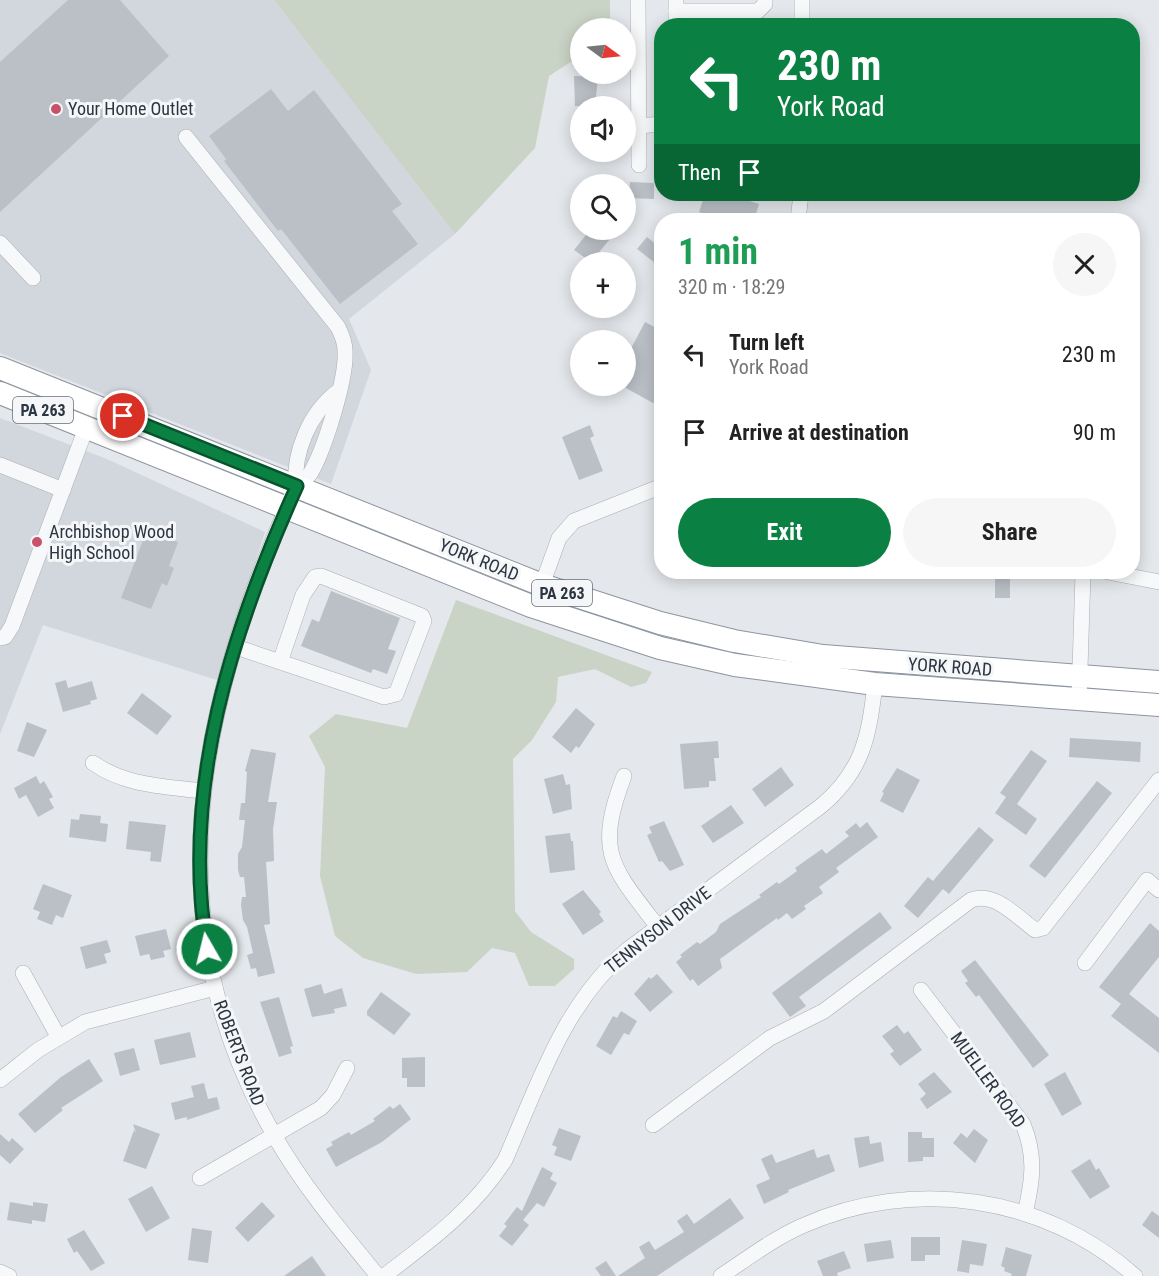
<!DOCTYPE html>
<meta charset="utf-8">
<style>
:root{--surface:#fff;--page:#f6f6f6;--text:#222;--muted:#767676;--accent:#0b8043}
body{margin:0;font-family:"Roboto Condensed",sans-serif;background:var(--page);color:var(--text);height:100vh;display:flex;flex-direction:column;font-size:22px;white-space:nowrap}
*{box-sizing:border-box;margin:0}
p{font-size:20px;color:var(--muted)}
.icon{flex:none;width:33px;height:33px;fill:none;stroke:currentColor;stroke-width:2;stroke-linecap:round;stroke-linejoin:round}
.map{position:relative;flex:1;overflow:hidden}
.details{position:absolute;left:654px;top:213px;width:486px;height:366px;display:flex;flex-direction:column;background:var(--surface);border-radius:24px;box-shadow:0 3px 15px #0003}
.details>*{flex:none}
.top-card{position:absolute;left:654px;top:18px;width:486px;height:183px;border-radius:24px;box-shadow:0 3px 15px #0003;background:#0b8043;color:#fff;overflow:hidden}
.needle{width:39px;rotate:105deg}
.controls{position:absolute;left:570px;top:18px;display:grid;gap:12px}
.controls a{display:grid;place-items:center;width:66px;height:66px;border-radius:50%;background:var(--surface);box-shadow:0 3px 15px #0003;font-size:30px}
.pin{position:absolute;display:grid;place-items:center;width:51px;height:51px;color:#fff;margin:-26px;border:3px solid #fff;border-radius:50%;box-shadow:0 2px 6px #0007}
.me{position:absolute;width:66px;margin:-33px;rotate:352deg;stroke-linejoin:round;filter:drop-shadow(0 0 4px #0008)}
.turn{display:flex;align-items:center;gap:21px;height:126px;padding:0 24px;font-size:27px}
.turn .icon{width:78px;height:78px;stroke-width:2.5}
.turn b{display:block;font-size:42px;line-height:51px}
.then{display:flex;align-items:center;height:57px;padding:0 24px;background:#0003;gap:12px;font-size:22px}
.round{display:grid;place-items:center;flex:none;width:63px;height:63px;border-radius:32px;background:var(--page)}
.headline{display:flex;align-items:center;justify-content:space-between;height:102px;padding:0 24px}
h1{font-size:36px;font-weight:700;line-height:45px;color:#1e9e55}
.action{display:flex;gap:12px;margin-top:auto;padding:12px 24px}
.action a{flex:1;height:69px;border-radius:36px;background:var(--accent);color:#fff;font-size:24px;font-weight:700;line-height:69px;text-align:center}
.action a+a{background:var(--page);color:var(--text)}
ul{padding:0;list-style:none}
li{display:flex;align-items:center;gap:18px;height:78px;padding:0 24px}
li div{flex:1}
li b{display:block;font-size:22px}
li em{font-style:normal}
.map>svg:first-child{display:block}
.built{fill:#d2d6dd}
.green{fill:#cad4c6}
.building{fill:#bbc0c7}
.lines{fill:none;stroke-linecap:round;stroke-linejoin:round}
.minor-casing{stroke:#a9aeb5;stroke-width:16}
.highway-casing{stroke:#8c95a1;stroke-width:24}
.minor{stroke:#f6f8f9;stroke-width:15}
.highway{stroke:#fff;stroke-width:22}
.route-casing{stroke:#07532c;stroke-width:15}
.route{stroke:#0b8043;stroke-width:10}
.poi-dot{fill:#c75269;stroke:#f4f6f8;stroke-width:2}
.labels{text-anchor:middle;stroke-width:6;stroke-linejoin:round;paint-order:stroke}
.shield{fill:#f4f6f8;stroke:#686f79;stroke-width:1.5}
.shield-label{font-size:16px;font-weight:bold;fill:#2c3542}
.poi-label{font-size:18px;fill:#2c3542;stroke:#f4f6f8;text-anchor:start}
.street-label{font-size:18px;fill:#2c3542;stroke:#f4f6f8}
</style>
<div class="map">
<svg width="1159" height="1276" viewBox="0 0 1159 1276">
<rect width="100%" height="100%" fill="#e4e7eb"/>
<g class="built">
<path d="M0,0H274L455,234L349,319L371,370L331,484L0,353Z"/>
<path d="M0,418L107,459L265,532L217,680L43,625L0,734Z"/>
</g>
<g class="green">
<path d="M274,0H610V28H580V56L549,76L535,148L455,234Z"/>
<path d="M456,600L652,672L646,683L631,687L595,669L558,677L556,702L532,740L513,759L515,911L531,932L574,959V969L555,986H529L515,953L492,948L467,972L416,974L363,958L335,936L320,876L325,767L309,736L336,714L407,728Z"/>
</g>
<g class="building">
<path d="M68,0H120L169,56L0,212V62Z"/>
<path d="M574,76L598,77L595,106H575Z"/>
<path d="M271,89L288,111L314,90L402,204L392,211L418,244L340,304L281,229L278,231L224,161L226,159L209,136Z"/>
<path d="M630,182L654,183V199L629,198Z"/>
<path d="M705,194H728L759,204L754,220H724L699,212Z"/>
<path d="M590,230H598L610,239L591,262L574,250Z"/>
<path d="M647,237L662,249V265L657,261L655,263L637,249Z"/>
<path d="M645,322L662,331V408L626,388V358Z"/>
<path d="M590,425L594,436L590,438L603,471L579,480L562,437Z"/>
<path d="M147,530L178,542L169,566L174,568L167,586L162,583L151,609L121,598Z"/>
<path d="M1010,572V598H995V573Z"/>
<path d="M331,591L400,618L388,649L396,651L387,674L373,669L371,673L301,646L312,619L319,622Z"/>
<path d="M66,680L68,688L92,681L97,699L90,701L91,704L63,712L55,683Z"/>
<path d="M142,693L172,716L157,735L127,713Z"/>
<path d="M576,708L595,724L579,748L576,746L571,753L552,737Z"/>
<path d="M27,722L47,730L34,757L17,751Z"/>
<path d="M1070,738L1141,742L1140,762L1069,757Z"/>
<path d="M718,741L719,758H714L716,781H709V787L684,789L680,744Z"/>
<path d="M251,749L276,753L268,802H277L273,829L274,861L266,862L270,924L264,925L275,973L258,977L256,968L251,969L247,955L253,953L247,927L243,920L241,905L242,897H246L244,877H240L238,870V854L242,847L245,820H239L241,803H245L247,772L245,771Z"/>
<path d="M1031,750L1047,761L1017,804L1037,819L1026,835L995,813L1006,797L1000,793Z"/>
<path d="M781,767L794,785L765,807L752,789Z"/>
<path d="M897,768L920,780L903,813L880,801L884,793L882,792Z"/>
<path d="M563,774L566,785L570,784L572,809L553,814L544,779Z"/>
<path d="M36,776L40,784L44,781L53,797L49,799L54,808L38,817L26,795L19,799L14,788Z"/>
<path d="M1097,781L1112,793L1045,878L1029,866Z"/>
<path d="M731,805L744,823L713,843L701,826Z"/>
<path d="M80,814L101,816L100,823L108,824L106,842L69,837L71,819L79,820Z"/>
<path d="M129,821L166,825L161,862L150,861L151,852L126,849Z"/>
<path d="M664,821L684,865L670,871L662,861L659,862L647,835L652,833L649,827Z"/>
<path d="M867,822L878,837L836,868L839,872L819,887L823,893L804,906L806,909L792,919L787,913L778,920L777,918L720,959L722,968L698,986L693,979L690,981L676,962L682,957L680,955L697,942L700,944L716,932L720,924L761,897L759,895L777,882L779,884L797,871L795,868L822,849L826,854L849,836L845,832L856,823L860,828Z"/>
<path d="M979,827L994,840L949,894L943,889L918,918L904,906L928,877L933,881Z"/>
<path d="M570,833L571,841H573L575,870L550,873L545,836Z"/>
<path d="M43,884L72,895L63,918L56,915L52,925L37,919L40,912L33,909Z"/>
<path d="M583,890L601,912L599,914L604,921L583,935L562,904Z"/>
<path d="M880,912L892,928L799,997L806,1006L790,1017L772,993Z"/>
<path d="M1150,923L1159,931V957L1129,994L1159,1018V1053L1111,1016L1121,1004L1099,987Z"/>
<path d="M166,929L171,949L163,951L165,957L151,960L149,954L140,956L135,936Z"/>
<path d="M107,940L111,952L104,954L107,963L86,969L80,947Z"/>
<path d="M975,960L1049,1055L1033,1068L979,995L976,997L965,983L968,981L961,971Z"/>
<path d="M657,974L673,992L650,1012L634,994L649,977L651,979Z"/>
<path d="M321,984L324,994L342,988L347,1006L334,1009L335,1013L312,1017L304,989Z"/>
<path d="M381,992L411,1014L394,1035L367,1015V1011Z"/>
<path d="M279,997L293,1046L290,1047L292,1053L279,1057L260,1002Z"/>
<path d="M621,1011L637,1021L629,1035L624,1033L611,1055L596,1046L613,1016L617,1018Z"/>
<path d="M897,1025L904,1034L908,1031L922,1050L900,1066L890,1054L894,1051L882,1036Z"/>
<path d="M190,1032L196,1057L160,1065L154,1040Z"/>
<path d="M134,1048L140,1070L120,1076L114,1053Z"/>
<path d="M425,1057V1087H407V1078H402V1058Z"/>
<path d="M89,1059L103,1081L61,1108L63,1110L35,1133L18,1114L61,1077Z"/>
<path d="M934,1072L952,1092L927,1109L920,1099L926,1094L918,1084Z"/>
<path d="M1065,1072L1082,1104L1062,1116L1044,1084Z"/>
<path d="M204,1083L208,1099L217,1097L220,1109L187,1120V1117L175,1120L171,1103L194,1097L191,1086Z"/>
<path d="M400,1104L411,1119L382,1142L336,1167L326,1149L333,1145L331,1142L349,1132L351,1135L375,1121L373,1119L390,1106L393,1109Z"/>
<path d="M133,1124L160,1134L146,1169L123,1161L134,1130L136,1133Z"/>
<path d="M559,1128L581,1136L571,1161L554,1155L557,1147L552,1145Z"/>
<path d="M974,1129L988,1140L975,1163L953,1143L961,1133L967,1138Z"/>
<path d="M908,1132H922V1138H934V1157H923V1161L908,1162Z"/>
<path d="M0,1134L9,1142L12,1138L24,1149L10,1164L0,1155Z"/>
<path d="M869,1136L870,1144L881,1142L884,1161L859,1168L854,1138Z"/>
<path d="M814,1149L817,1158L829,1154L835,1171L788,1190L789,1192L764,1204L756,1185L770,1179L761,1159L772,1154L776,1163Z"/>
<path d="M1090,1159L1096,1170L1099,1168L1110,1187L1090,1199L1071,1171Z"/>
<path d="M542,1167L553,1173L550,1179L557,1183L544,1207L537,1203L523,1220L529,1225L512,1246L499,1236L507,1226L504,1224L517,1207L522,1211Z"/>
<path d="M152,1186L170,1218L146,1232L128,1199Z"/>
<path d="M730,1198L744,1218L657,1276H618L645,1258L639,1247L649,1241L655,1250L684,1232L677,1221L687,1214L694,1224Z"/>
<path d="M10,1202L33,1206V1202L48,1204L45,1222L32,1220V1224L7,1220Z"/>
<path d="M262,1202L275,1216L248,1242L235,1228Z"/>
<path d="M1152,1211L1159,1216V1238L1142,1225Z"/>
<path d="M192,1228L212,1231L208,1263L188,1260Z"/>
<path d="M84,1230L105,1263L91,1271L77,1251L74,1253L67,1239Z"/>
<path d="M911,1237H940V1255H925V1261H911Z"/>
<path d="M891,1240L894,1258L867,1262L864,1244Z"/>
<path d="M962,1240L987,1244L983,1266L970,1264L969,1273L957,1271Z"/>
<path d="M1006,1247L1032,1255L1026,1276H1011L1012,1274L1004,1271L1005,1268L1001,1266Z"/>
<path d="M844,1251L851,1268L837,1273L838,1276H823L817,1261Z"/>
<path d="M312,1256L326,1276H284Z"/>
<path d="M606,1261L616,1276H601L595,1268Z"/>
</g>
<g class="lines">
<g class="minor-casing">
<g id="minor">
<path d="M638,0L639,165"/>
<path d="M676,11H758L765,4V0"/>
<path d="M676,26V0"/>
<path d="M802,26V0"/>
<path d="M639,126L662,124"/>
<path d="M186,137L338,327C342,335 345,342 345,351C347,378 324,451 310,474C307,478 302,481 299,484C293,490 290,500 287,507C195,716 155,927 274,1135C303,1186 341,1231 378,1276"/>
<path d="M798,220L801,194"/>
<path d="M0,243L33,278"/>
<path d="M0,465L63,490"/>
<path d="M296,486C293,452 310,413 337,392"/>
<path d="M1108,572L1159,582"/>
<path d="M542,585L559,538L574,521L662,486"/>
<path d="M0,638L5,637L12,626L86,428"/>
<path d="M236,647L384,697L396,694L424,621L422,616L321,576L315,577L303,595L280,662"/>
<path d="M1079,700L1083,574L1087,572"/>
<path d="M93,763C126,786 164,786 202,791"/>
<path d="M624,776C595,853 611,866 658,927"/>
<path d="M1085,963L1147,880L1159,890"/>
<path d="M23,973L58,1036"/>
<path d="M921,990L1023,1124C1036,1156 1033,1180 1025,1213"/>
<path d="M0,1080L38,1050L85,1022L215,988"/>
<path d="M653,1125L770,1038L824,1011L971,900C995,891 1017,917 1035,930L1043,928L1159,780"/>
<path d="M200,1178L321,1108L333,1095L347,1068"/>
<path d="M0,1272L9,1276"/>
<path d="M384,1276C430,1241 474,1209 505,1160C538,1085 563,1005 627,950L821,806C863,771 869,736 875,684"/>
<path d="M721,1276C748,1258 773,1239 802,1226C913,1176 1045,1196 1135,1276"/>
</g>
</g>
<g class="highway-casing">
<g id="highway">
<path d="M0,368L542,585L660,623L734,641L823,656L1159,682"/>
<path d="M0,393L531,606L660,648L735,665L875,684L1159,705"/>
</g>
</g>
<use href="#minor" class="minor"/>
<use href="#highway" class="highway"/>
</g>
<g class="lines">
<g class="route-casing">
<path id="route" d="M123,416L297,486C232,630 180,789 207,949"/>
</g>
<use href="#route" class="route"/>
</g>
<g class="poi-dot">
<circle cx="56" cy="109" r="6"/>
<circle cx="37" cy="542" r="6"/>
</g>
<g class="labels">
<g class="shield">
<rect x="13" y="397" width="60" height="26" rx="4.5"/>
<rect x="532" y="580" width="60" height="26" rx="4.5"/>
</g>
<g class="shield-label">
<text x="43" y="416">PA 263</text>
<text x="562" y="599">PA 263</text>
</g>
<g class="poi-label">
<text x="68" y="115">Your Home Outlet</text>
<text x="49" y="538">Archbishop Wood<tspan x="49" dy="21">High School</tspan></text>
</g>
<g class="street-label">
<text transform="translate(479 560) rotate(22)" y="6">YORK ROAD</text>
<text transform="translate(950 667) rotate(4)" y="6">YORK ROAD</text>
<text transform="translate(658 930) rotate(-38)" y="6">TENNYSON DRIVE</text>
<text transform="translate(239 1053) rotate(69)" y="6">ROBERTS ROAD</text>
<text transform="translate(988 1080) rotate(54)" y="6">MUELLER ROAD</text>
</g>
</g>
</svg>
<div class="controls">
<a><svg class="needle" viewBox="-14 -14 28 28"><path d="M0-13l5 13h-10z" fill="#e53935"/><path d="M0 13l5-13h-10z" fill="#767676"/></svg></a>
<a><svg class="icon" aria-label="sound" viewBox="0 0 24 24"><path d="M4 9h4l5-4v14l-5-4H4zM17 9q2 3 0 6"/></svg></a>
<a><svg class="icon" aria-label="search" viewBox="0 0 24 24"><circle cx="10" cy="10" r="6"/><path d="M15 15l6 6"/></svg></a>
<a>+</a>
<a>−</a>
</div>
<div class="pin" style="left:123px;top:416px;background:#d93025"><svg class="icon" aria-label="arrive" viewBox="0 0 24 24"><path d="M6 21V4h12l-3 4 3 4H6"/></svg></div>
<svg class="me" style="left:207px;top:949px" viewBox="-20 -20 40 40"><circle r="17" fill="#0b8043" stroke="#fff" stroke-width="3"/><path d="M0-11L8 9 0 5-8 9z" fill="#fff"/></svg>
<div class="top-card">
<div class="turn"><svg class="icon" aria-label="left" viewBox="0 0 24 24"><path d="M17 20v-9H6M10 6l-5 5 5 5"/></svg><div><b>230 m</b>York Road</div></div>
<div class="then">Then<svg class="icon" aria-label="arrive" viewBox="0 0 24 24"><path d="M6 21V4h12l-3 4 3 4H6"/></svg></div>
</div>
<section class="details">
<div class="headline"><div><h1>1 min</h1><p>320 m · 18:29</p></div><a class="round"><svg class="icon" aria-label="close" viewBox="0 0 24 24"><path d="M6 6l12 12M18 6L6 18"/></svg></a></div>
<ul>
<li><svg class="icon" aria-label="left" viewBox="0 0 24 24"><path d="M17 20v-9H6M10 6l-5 5 5 5"/></svg><div><b>Turn left</b><p>York Road</p></div><em>230 m</em></li>
<li><svg class="icon" aria-label="arrive" viewBox="0 0 24 24"><path d="M6 21V4h12l-3 4 3 4H6"/></svg><div><b>Arrive at destination</b></div><em>90 m</em></li>
</ul>
<div class="action"><a>Exit</a><a>Share</a></div>
</section>
</div>
